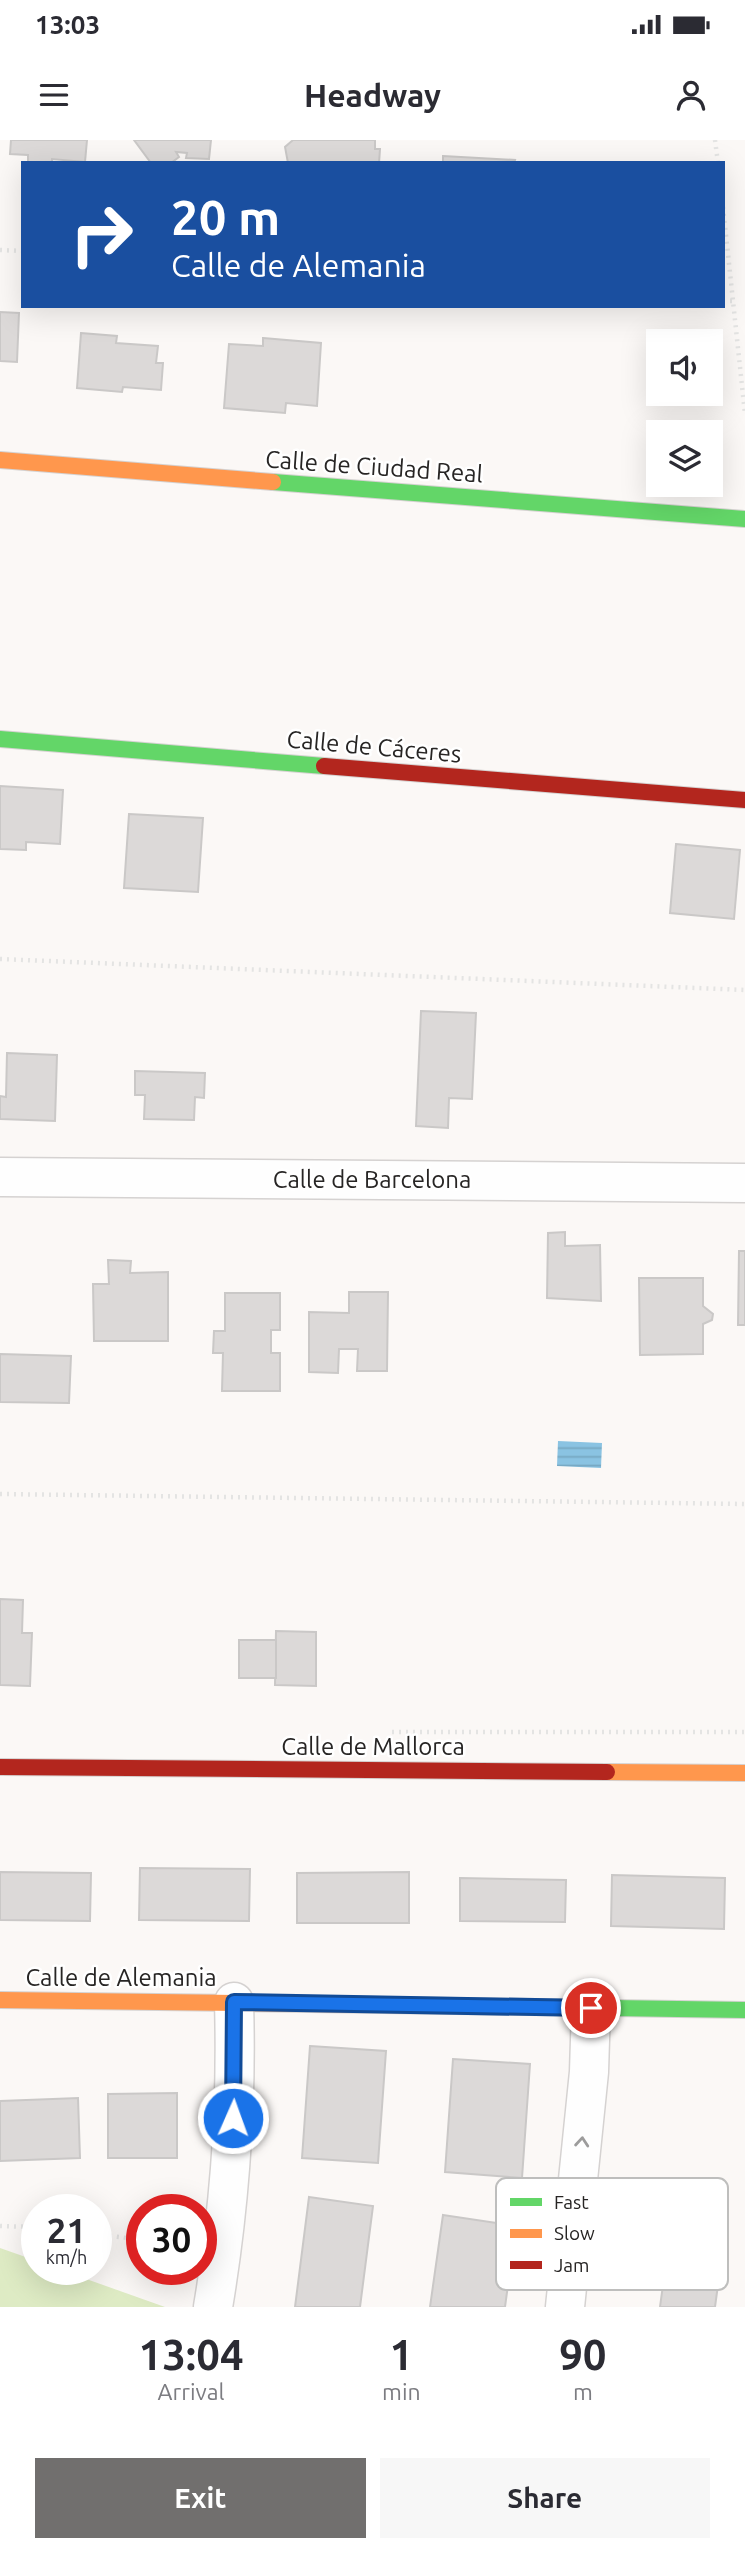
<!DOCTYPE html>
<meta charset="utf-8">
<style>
:root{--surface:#fff;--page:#f7f7f7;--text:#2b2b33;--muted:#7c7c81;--accent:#716f6e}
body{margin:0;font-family:Ubuntu,sans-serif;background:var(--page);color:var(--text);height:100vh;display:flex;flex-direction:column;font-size:26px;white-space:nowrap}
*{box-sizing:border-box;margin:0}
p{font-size:23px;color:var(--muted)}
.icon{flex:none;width:38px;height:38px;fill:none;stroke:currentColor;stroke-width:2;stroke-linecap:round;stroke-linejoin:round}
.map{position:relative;height:2167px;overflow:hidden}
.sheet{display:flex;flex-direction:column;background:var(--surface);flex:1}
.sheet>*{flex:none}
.top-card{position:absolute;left:21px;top:21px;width:704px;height:147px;border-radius:0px;box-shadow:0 7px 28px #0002;background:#1a4fa0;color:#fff;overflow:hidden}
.controls{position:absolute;left:646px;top:189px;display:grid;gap:14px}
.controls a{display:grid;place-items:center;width:77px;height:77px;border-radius:0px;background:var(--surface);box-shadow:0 7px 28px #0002;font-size:35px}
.speed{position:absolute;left:21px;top:2054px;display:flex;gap:14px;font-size:35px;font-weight:700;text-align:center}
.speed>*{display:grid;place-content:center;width:91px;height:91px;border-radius:50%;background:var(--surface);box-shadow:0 7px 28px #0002;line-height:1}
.speed small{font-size:18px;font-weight:400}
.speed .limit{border:10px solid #d22;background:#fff;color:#111}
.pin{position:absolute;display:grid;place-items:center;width:60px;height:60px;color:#fff;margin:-30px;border:4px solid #fff;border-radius:50%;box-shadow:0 2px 7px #0007}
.me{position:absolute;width:77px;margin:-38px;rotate:2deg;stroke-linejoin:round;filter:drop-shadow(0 0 5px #0008)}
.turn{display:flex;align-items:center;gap:24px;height:147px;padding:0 35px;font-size:32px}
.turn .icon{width:91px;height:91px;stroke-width:2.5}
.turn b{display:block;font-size:49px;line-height:60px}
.eta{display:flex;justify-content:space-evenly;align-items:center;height:119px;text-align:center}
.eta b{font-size:42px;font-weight:700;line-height:49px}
.primary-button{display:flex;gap:14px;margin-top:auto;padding:14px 35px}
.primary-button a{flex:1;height:80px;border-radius:0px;background:var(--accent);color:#fff;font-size:28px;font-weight:700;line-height:80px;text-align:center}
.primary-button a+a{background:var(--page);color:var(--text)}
.status{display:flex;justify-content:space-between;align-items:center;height:49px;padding:0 35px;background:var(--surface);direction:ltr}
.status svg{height:19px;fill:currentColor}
header{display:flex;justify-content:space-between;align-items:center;height:91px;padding:0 35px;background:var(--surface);font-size:32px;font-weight:700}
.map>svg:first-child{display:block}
.garden{fill:#deebc4}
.water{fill:url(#water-rules)}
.building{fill:#dcd9d8;stroke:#cac8c7;stroke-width:2}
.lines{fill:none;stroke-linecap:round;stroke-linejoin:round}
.street-casing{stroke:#d5d2d1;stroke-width:41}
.fast-casing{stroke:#d5d2d1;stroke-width:18}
.slow-casing{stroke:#d5d2d1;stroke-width:18}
.jam-casing{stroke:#d5d2d1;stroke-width:18}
.path{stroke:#e4e4e3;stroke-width:4.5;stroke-dasharray:2 5;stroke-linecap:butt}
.street{stroke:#fefefe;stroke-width:38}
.fast{stroke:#63d668;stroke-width:16}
.slow{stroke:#ff974d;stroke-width:16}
.jam{stroke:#b3261e;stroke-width:16}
.oneway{stroke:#9d9c9c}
.route-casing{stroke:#114b97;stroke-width:18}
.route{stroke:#1a73e8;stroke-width:12}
.labels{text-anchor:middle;stroke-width:5;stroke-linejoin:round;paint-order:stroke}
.street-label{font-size:24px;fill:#272524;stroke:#fff}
.key{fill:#fff;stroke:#bebebd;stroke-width:2}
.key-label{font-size:19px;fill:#272524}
</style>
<div class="status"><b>13:03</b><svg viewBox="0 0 49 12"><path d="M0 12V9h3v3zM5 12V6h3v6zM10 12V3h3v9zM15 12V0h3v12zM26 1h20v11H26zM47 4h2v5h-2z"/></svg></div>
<header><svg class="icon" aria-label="menu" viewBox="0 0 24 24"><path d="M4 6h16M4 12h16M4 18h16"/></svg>Headway<svg class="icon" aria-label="person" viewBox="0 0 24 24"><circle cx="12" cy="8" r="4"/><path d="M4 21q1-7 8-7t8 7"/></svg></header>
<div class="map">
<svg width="745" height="2167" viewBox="0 0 745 2167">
<defs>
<pattern id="water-rules" width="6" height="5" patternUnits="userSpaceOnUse" patternTransform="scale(1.75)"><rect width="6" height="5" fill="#8ac3e2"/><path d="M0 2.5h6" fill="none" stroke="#77a7c2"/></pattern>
</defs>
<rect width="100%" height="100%" fill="#fbf8f6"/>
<path class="garden" d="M0,2108L37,2121V2130H61L165,2167H0Z"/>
<path class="water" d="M558,1301L602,1303L601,1328L557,1326Z"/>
<g class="building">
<path d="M11,0H87L85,22L52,19V23H28V15L10,14Z"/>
<path d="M134,0H211L209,19L186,18L187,13L176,12L179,17L171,23H151Z"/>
<path d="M293,0H375V9H380L379,23H288L285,7Z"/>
<path d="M443,16L515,20L514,23H443Z"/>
<path d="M0,172L19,173L17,222L0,221Z"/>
<path d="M81,193L117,196L116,203L158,206L156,223H163L161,250L123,247L122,252L77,248Z"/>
<path d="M263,198L321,203L317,266L286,263L285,273L224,268L229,204L263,206Z"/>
<path d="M0,646L63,650L60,704L26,702V710L0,709Z"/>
<path d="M129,674L203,678L198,752L124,748Z"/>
<path d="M676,704L740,710L734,779L670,773Z"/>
<path d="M421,871L476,873L472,959L449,958L448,988L416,986Z"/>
<path d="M7,913L57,915L55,981L0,979V956L6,957Z"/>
<path d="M135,931L205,933L204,958L195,957L194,980L144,979L145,955H135Z"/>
<path d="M565,1092V1106L600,1105L601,1161L547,1158L548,1093Z"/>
<path d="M739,1111H745V1185H738Z"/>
<path d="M108,1120L131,1121L130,1133L168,1132V1201H94L93,1144H109Z"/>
<path d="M639,1138H703V1166L713,1174L712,1180L703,1184V1214L640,1215Z"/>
<path d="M349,1152H388L387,1231H357L358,1209H339L338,1233L309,1232V1172L349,1173Z"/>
<path d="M225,1153H280V1190H271V1213H280V1251H222L223,1213H213L214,1191H225Z"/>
<path d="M0,1214L71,1216L69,1263L0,1262Z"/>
<path d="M0,1459L23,1460L22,1493H32L30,1546L0,1545Z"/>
<path d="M276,1491L316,1492V1546L275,1545Z"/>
<rect x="239" y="1500" width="37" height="38"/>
<path d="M140,1728L250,1729L249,1781L139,1780Z"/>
<path d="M0,1732L91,1733L90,1781L0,1780Z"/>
<path d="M409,1732V1783H297V1733Z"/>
<path d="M612,1735L725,1738L724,1789L611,1786Z"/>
<path d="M460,1738L566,1740L565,1782L460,1781Z"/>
<path d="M310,1906L386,1911L378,2023L302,2018Z"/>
<path d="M453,1919L530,1924L522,2038L445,2032Z"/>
<path d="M177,1953V2018H108V1954Z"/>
<path d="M78,1958L80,2018L0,2021V1961Z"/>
<path d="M309,2057L373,2066L360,2167H295Z"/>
<path d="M443,2075L516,2086L505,2167H430Z"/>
<path d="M672,2079L726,2086L715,2167H660Z"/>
</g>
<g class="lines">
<g class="street-casing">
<g id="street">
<path d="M0,1037L745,1043"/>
<path d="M213,2167C230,2066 237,1964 234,1862"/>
<path d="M565,2167L589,1932L591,1868"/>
</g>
</g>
<g class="fast-casing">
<g id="fast">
<path d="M273,342L745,379"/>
<path d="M0,599L324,626"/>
<path d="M611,1868L745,1870"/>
</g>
</g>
<g class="slow-casing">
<g id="slow">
<path d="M0,320L273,342"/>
<path d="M607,1632L745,1633"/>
<path d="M0,1860L611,1868"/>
</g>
</g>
<g class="jam-casing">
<g id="jam">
<path d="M324,626L745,660"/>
<path d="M0,1627L607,1632"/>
</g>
</g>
<g class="path">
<path d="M715,0L718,23"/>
<path d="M723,67L745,274"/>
<path d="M0,110L23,111"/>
<path d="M723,161H733"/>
<path d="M0,819L745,850"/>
<path d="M0,1354L745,1364"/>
<path d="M392,1592H745"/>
<path d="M0,2086L37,2087"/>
<path d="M96,2094L142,2100"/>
</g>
<use href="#street" class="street"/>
<use href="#fast" class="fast"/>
<use href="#slow" class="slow"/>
<use href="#jam" class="jam"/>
</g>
<defs><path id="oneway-chevron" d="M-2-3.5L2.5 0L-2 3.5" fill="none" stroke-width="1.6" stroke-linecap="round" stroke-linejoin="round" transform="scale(1.75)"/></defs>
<use class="oneway" href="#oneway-chevron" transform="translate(582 2002) rotate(-85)"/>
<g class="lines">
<g class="route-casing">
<path id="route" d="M233,1978L234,1862L591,1868"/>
</g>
<use href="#route" class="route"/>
</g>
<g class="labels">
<g class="street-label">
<text transform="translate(374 327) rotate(4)" y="8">Calle de Ciudad Real</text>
<text transform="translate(374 607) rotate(5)" y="8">Calle de Cáceres</text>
<text x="372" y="1048">Calle de Barcelona</text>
<text x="373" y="1615">Calle de Mallorca</text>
<text x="121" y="1846">Calle de Alemania</text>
</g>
</g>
<rect x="496" y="2038" width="232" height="112" rx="10" class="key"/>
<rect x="510" y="2058" width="32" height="8" fill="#63d668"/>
<rect x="510" y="2089" width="32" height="9" fill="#ff974d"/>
<rect x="510" y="2121" width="32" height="8" fill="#b3261e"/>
<g class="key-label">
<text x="554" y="2069">Fast</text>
<text x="554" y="2100">Slow</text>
<text x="554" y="2132">Jam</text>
</g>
</svg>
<div class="controls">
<a><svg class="icon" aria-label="sound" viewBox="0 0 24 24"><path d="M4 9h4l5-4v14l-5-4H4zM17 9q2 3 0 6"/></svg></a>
<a><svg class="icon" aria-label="layers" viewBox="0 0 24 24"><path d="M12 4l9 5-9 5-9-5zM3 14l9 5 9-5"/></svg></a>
</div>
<div class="speed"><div>21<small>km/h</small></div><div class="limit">30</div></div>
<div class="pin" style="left:591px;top:1868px;background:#d93025"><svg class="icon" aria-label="arrive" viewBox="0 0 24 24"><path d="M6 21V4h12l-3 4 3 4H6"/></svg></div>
<svg class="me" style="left:233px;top:1978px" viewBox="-20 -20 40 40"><circle r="17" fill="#1a73e8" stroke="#fff" stroke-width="3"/><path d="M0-11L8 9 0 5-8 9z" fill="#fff"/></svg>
<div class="top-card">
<div class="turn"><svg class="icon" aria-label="right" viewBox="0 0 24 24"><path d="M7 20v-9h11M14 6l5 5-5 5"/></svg><div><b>20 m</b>Calle de Alemania</div></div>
</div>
</div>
<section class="sheet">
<div class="eta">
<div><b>13:04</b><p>Arrival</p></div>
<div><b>1</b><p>min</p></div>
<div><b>90</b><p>m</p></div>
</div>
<div class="primary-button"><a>Exit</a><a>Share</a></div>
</section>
